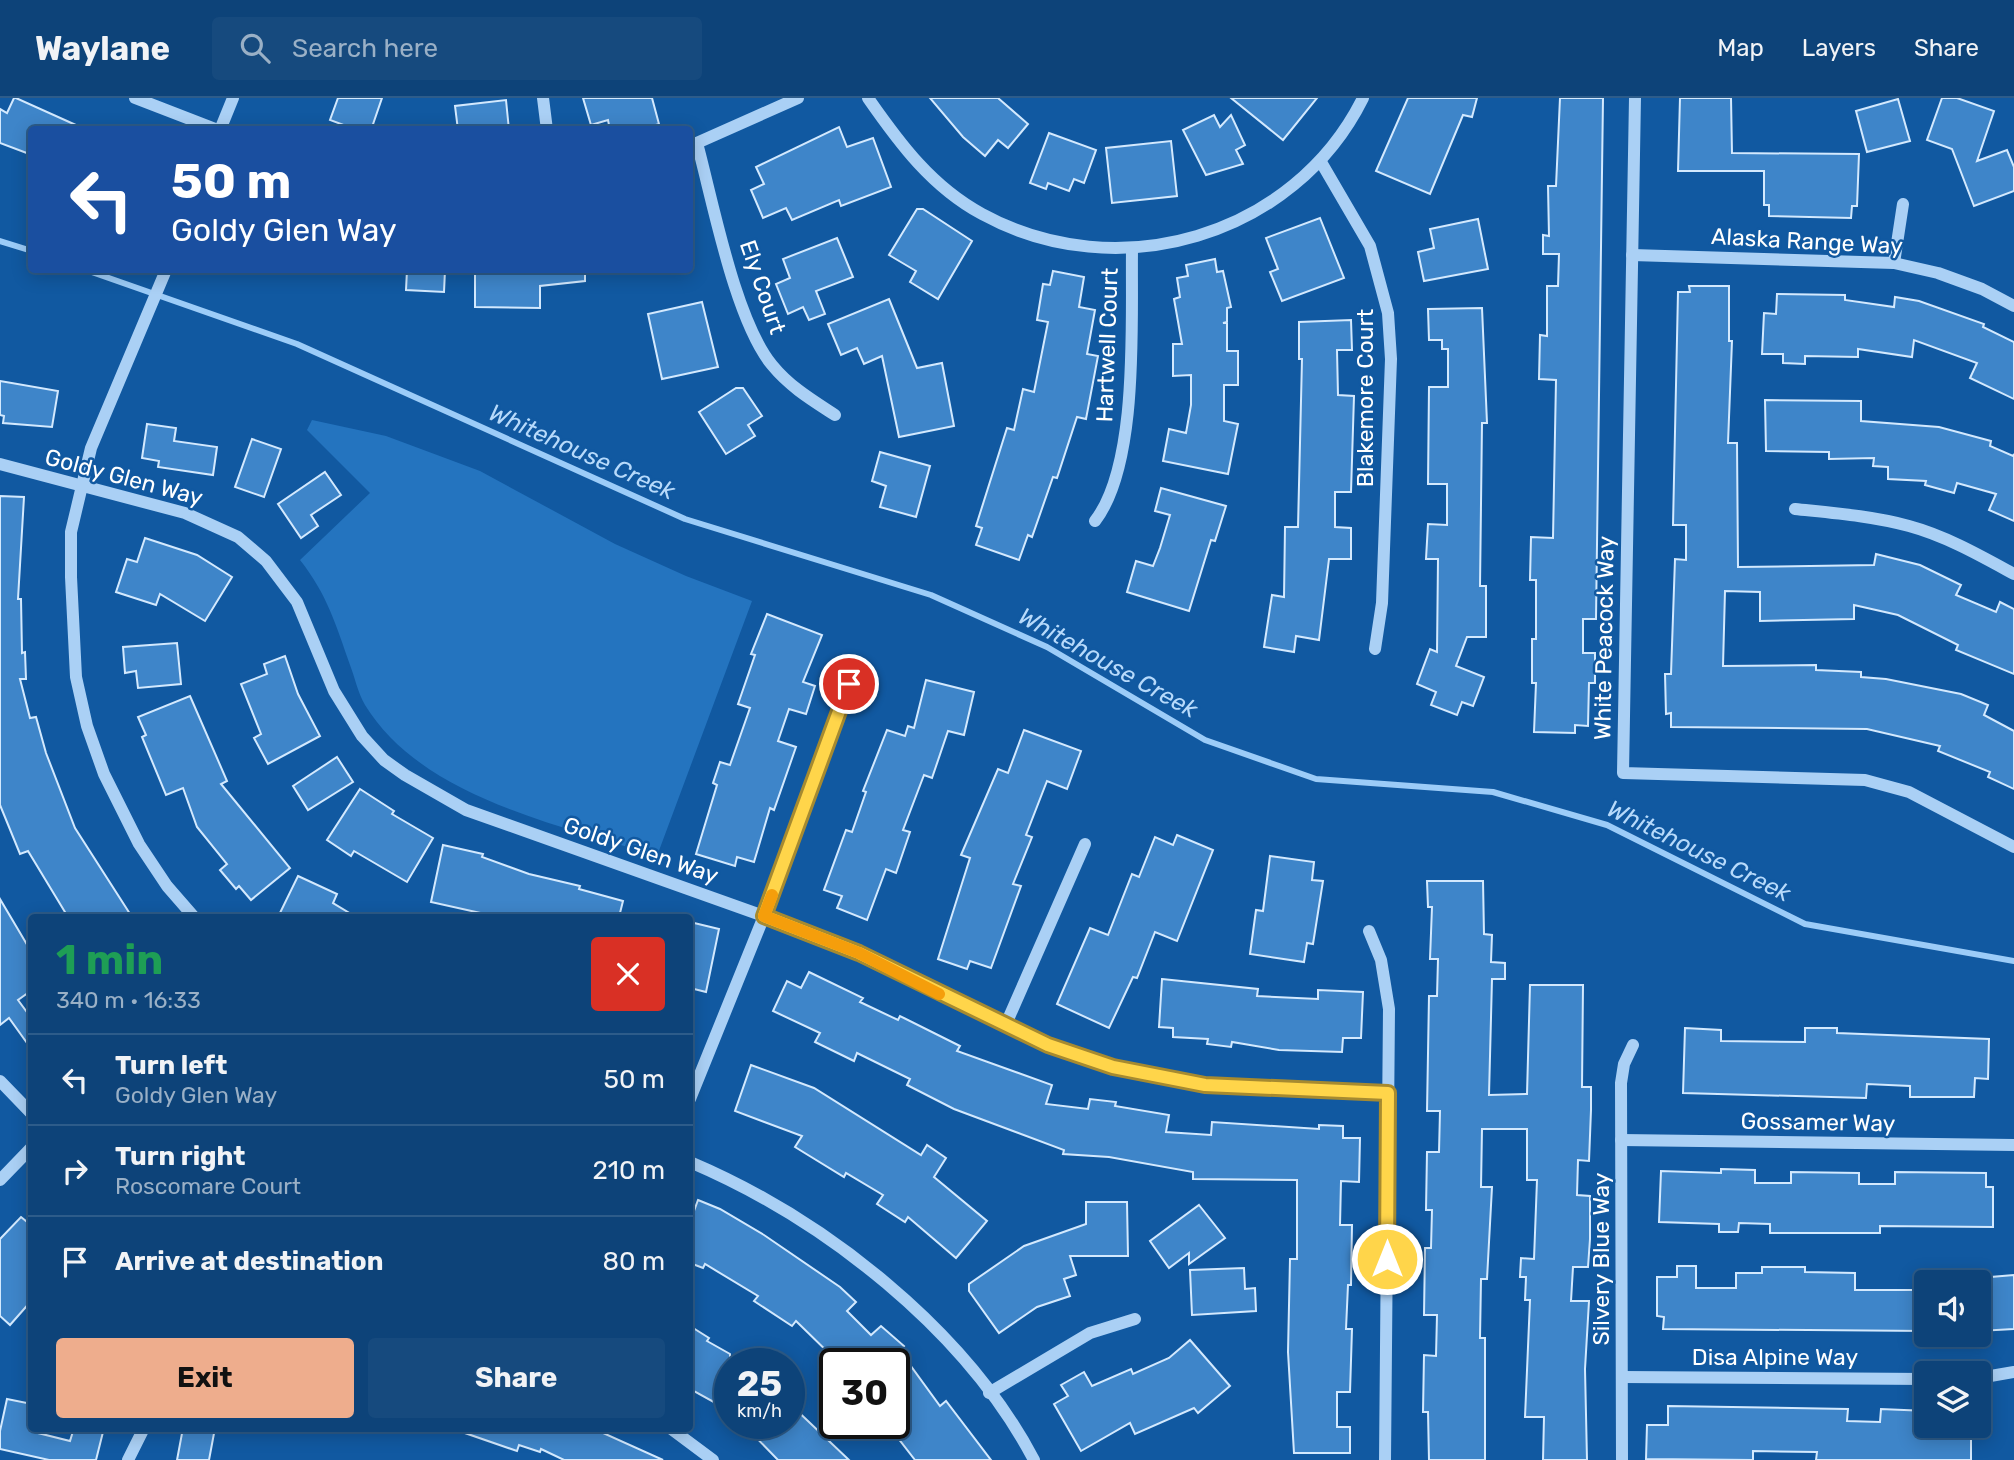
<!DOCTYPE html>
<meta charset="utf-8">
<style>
:root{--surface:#0d4379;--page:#164a7e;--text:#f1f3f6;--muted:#9ab0c6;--line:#2d5c8a;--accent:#eead8d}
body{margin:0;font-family:Rubik,sans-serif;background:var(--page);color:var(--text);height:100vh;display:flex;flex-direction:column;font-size:26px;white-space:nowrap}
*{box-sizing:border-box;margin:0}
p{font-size:23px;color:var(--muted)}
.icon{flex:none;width:38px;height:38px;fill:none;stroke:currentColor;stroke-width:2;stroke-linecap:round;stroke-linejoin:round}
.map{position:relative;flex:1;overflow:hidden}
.details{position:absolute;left:28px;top:816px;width:665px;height:518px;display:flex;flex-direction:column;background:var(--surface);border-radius:7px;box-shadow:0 4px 18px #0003,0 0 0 2px var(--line)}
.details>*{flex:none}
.guide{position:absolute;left:28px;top:28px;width:665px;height:147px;border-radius:7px;box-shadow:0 4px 18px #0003,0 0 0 2px var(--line);background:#1a4fa0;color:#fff;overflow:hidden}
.tools{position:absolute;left:1914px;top:1172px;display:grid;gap:14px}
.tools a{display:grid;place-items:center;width:77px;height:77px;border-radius:7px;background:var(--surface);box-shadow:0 4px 18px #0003,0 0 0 2px var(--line);font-size:35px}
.speed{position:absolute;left:714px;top:1250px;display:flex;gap:14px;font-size:35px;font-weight:700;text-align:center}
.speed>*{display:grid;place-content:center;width:91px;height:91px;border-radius:50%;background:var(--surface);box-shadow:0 4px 18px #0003,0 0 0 2px var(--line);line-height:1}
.speed small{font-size:18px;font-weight:400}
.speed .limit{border:4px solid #111;border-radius:10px;background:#fff;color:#111}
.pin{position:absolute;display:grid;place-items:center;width:60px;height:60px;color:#fff;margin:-30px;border:4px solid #fff;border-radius:50%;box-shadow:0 2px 7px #0007}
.me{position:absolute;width:77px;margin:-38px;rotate:0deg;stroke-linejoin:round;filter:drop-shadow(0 0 5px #0008)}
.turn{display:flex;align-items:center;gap:24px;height:147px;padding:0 28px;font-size:32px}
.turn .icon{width:91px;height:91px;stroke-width:2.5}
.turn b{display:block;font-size:49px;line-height:60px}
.round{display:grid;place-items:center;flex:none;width:74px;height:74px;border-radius:7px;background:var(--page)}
.head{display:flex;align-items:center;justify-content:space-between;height:119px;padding:0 28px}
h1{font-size:42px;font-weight:700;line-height:52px;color:#1e9e55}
.action{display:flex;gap:14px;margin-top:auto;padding:14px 28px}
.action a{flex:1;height:80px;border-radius:7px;background:var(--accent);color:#111;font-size:28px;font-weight:700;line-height:80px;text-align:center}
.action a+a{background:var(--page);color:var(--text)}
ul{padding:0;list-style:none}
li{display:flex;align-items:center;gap:21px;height:91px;padding:0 28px;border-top:2px solid var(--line)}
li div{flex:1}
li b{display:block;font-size:26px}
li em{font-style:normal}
header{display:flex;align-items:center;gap:42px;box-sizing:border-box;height:98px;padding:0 35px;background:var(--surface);border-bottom:2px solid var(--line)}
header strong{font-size:33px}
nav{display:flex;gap:38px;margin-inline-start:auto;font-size:24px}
.search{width:490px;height:63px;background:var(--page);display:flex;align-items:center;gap:18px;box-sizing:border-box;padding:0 24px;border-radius:7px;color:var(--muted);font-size:26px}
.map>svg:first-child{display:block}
.green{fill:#2474bf}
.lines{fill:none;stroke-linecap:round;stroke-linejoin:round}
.stream{stroke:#9cccf8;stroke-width:6}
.building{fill:#3e85c9;stroke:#d3e9fe;stroke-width:2}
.minor{stroke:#aad0f5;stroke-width:12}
.route-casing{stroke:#a68a30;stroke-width:18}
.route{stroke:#ffd54a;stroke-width:12}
.slow{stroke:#f59e0b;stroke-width:12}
.labels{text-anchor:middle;stroke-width:5;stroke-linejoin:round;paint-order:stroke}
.street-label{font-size:23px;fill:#fff;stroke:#1159a1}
.water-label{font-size:24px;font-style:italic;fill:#b7dafb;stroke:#1159a1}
</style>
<header>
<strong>Waylane</strong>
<div class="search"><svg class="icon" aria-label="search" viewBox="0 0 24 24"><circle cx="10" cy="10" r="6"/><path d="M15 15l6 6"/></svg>Search here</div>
<nav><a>Map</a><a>Layers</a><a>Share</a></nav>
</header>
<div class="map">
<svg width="2014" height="1362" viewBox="0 0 2014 1362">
<rect width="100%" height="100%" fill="#1159a1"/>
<path class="green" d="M312,322L386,338L480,373L615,446L686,478L752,503L657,758C560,727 422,700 365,607C358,595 355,580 350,567C336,527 327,496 300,462L370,395L307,332Z"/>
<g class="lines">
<g class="stream">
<path d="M0,143L32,153"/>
<path d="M86,172L297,246L685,421L931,497L1047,549L1205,642L1316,681L1493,694L1607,727L1805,826L2014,863"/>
</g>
</g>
<g class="building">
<path d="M14,0H16L87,32H32V57L0,45V11L7,15Z"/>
<path d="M338,0H382L371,32H357L330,22Z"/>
<path d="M583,0H652L659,26L640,32H610L608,22L591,27Z"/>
<path d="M930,0H998L1028,26L1008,50L998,42L985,58L963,39Z"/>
<path d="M1231,0H1317L1283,42Z"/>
<path d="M1408,0H1477L1472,19L1463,17L1430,96L1376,73Z"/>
<path d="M1560,0H1603L1596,521H1583V555H1595V585H1589L1588,628L1575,627V635L1534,634L1536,585H1532V541H1536V482H1530L1531,439L1553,440L1556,282L1539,281L1540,237L1547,238V188H1558L1559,156H1543V137L1549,138L1548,88H1556Z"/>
<path d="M1680,0H1731L1732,55L1859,56L1857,108H1852L1851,120L1769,118V107H1764V73H1678Z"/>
<path d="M1942,0H1957L1994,13L1977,63L2007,52L2014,69V93L1974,108L1952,51L1927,42Z"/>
<path d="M1898,1L1910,43L1867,54L1856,13Z"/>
<path d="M506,2L509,32H458L455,8Z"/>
<path d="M1214,17L1220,29L1231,17L1245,47L1236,52L1243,66L1206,77L1183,32Z"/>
<path d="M839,29L847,49L873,40L891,89L841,108L839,102L792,122L786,110L763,120L751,92L764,86L756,69Z"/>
<path d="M1049,35L1096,52L1084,85L1074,81L1069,93L1048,85L1046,91L1030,85Z"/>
<path d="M1171,43L1177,98L1112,105L1106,50Z"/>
<path d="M917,111H923L972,143L938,201L910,184L916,173L889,157Z"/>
<path d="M1320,120L1344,180L1282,203L1270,174L1278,171L1266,140Z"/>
<path d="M1478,121L1488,171L1424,183L1418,154L1434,150L1430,131Z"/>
<path d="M837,140L853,179L816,193L825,216L809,222L803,209L788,216L776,186L790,180L783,161Z"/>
<path d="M1215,161L1217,174L1223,173L1231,209L1227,210V224L1223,225H1227V253H1238V287H1224V323L1238,326L1228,376L1163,363L1169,331L1186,335L1191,307V277L1173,278V246H1182L1174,201L1180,199L1177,180L1188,178L1186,167Z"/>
<path d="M407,172H445L444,194L406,192Z"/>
<path d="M475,172H585V183L540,188V210L475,209Z"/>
<path d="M1053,173L1084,179L1079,209L1095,212L1087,256L1098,258L1086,321L1077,319L1057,380L1053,379L1032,439L1028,437L1019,462L976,447L982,430L976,428L1007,330L1014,332L1023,291L1034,294L1048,224L1037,222L1043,186L1050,187Z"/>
<path d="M1689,188H1729V243H1732L1728,345H1737L1738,469L1874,467L1876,456L1920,467L1961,487L1956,497L1996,514L2000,504L2014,511V576L1956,552L1958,547L1898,517L1854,507V521L1760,523V494L1725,493L1723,568L1816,567V572L1861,574V579L1886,581L1961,596L1988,607L1984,617L2014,633V691L1988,679L1990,674L1938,653L1940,648L1867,631L1671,629V615L1666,616L1665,576H1671L1675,461L1686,462V427H1673L1678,194H1690Z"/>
<path d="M1777,196L1845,197V202L1894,209L1895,199L1919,203L1984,226L1983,229L2014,244V301L1970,280L1977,265L1914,242L1912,259L1858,251V259L1805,258V266L1783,265V256H1762L1764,215L1776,216Z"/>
<path d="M889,201L917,270L942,265L954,328L899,339L882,258L864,266L857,250L841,257L828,226Z"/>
<path d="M702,204L718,269L662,281L648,216Z"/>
<path d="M1482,210L1487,325H1482L1480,488H1486V539H1467L1456,568L1484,579L1473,608L1462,604L1457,617L1431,607L1436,594L1417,586L1430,551L1437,554L1438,461H1426L1428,426L1447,427V386H1428L1429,289H1448V251H1442V242H1429L1428,211Z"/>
<path d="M1351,222L1352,252H1337L1338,297L1354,298L1351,394H1335V429L1351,430V461H1329L1319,542L1296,538L1294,554L1264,549L1272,497L1284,499L1285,429H1298L1302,261H1299V224Z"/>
<path d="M0,283L58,293L52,329L3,325L4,318L0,317Z"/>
<path d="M736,290H743L762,318L748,327L755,338L726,356L699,314Z"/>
<path d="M1765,302L1861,303V323L1939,329L1991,343L1990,348L2013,358L2014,356V423L1989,412L1996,396L1957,385L1954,395L1925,387L1926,383L1888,381V369L1873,368L1874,360L1829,361V354L1766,353Z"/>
<path d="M147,326L176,330L174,343L217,349L213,377L158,369L159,363L142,360Z"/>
<path d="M252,341L281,351L264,399L235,389Z"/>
<path d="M880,354L930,368L916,419L880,409L886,388L872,383Z"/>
<path d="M325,374L341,397L311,417L318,428L301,440L278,406Z"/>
<path d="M1161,390L1226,408L1215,443L1211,442L1189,513L1127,494L1136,463L1153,468L1160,450L1170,417L1155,413Z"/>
<path d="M0,398L24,399L18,501H21L22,555L25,554L26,581H20L30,620L36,619L46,655L75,730L132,819H68L28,753L20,756L0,707Z"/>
<path d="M145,440L197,457L232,479L205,523L160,496L156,507L116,494L127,461L137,464Z"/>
<path d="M767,516L822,537L803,584L815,588L806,616L789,611L778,643L796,649L774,712L770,710L754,764L737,759L735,768L696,756L717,687L713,685L720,664L730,667L750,610L738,606L755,557L751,556Z"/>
<path d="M177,545L181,586L138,590L136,573L125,575L123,549Z"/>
<path d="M285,558L298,596L320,638L268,666L254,640L261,636L241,586L267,576L264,566Z"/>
<path d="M926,582L974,594L964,637L948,633L932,680L924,677L903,732L910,734L896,775L886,771L867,822L837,810L842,798L824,792L846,732L852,734L866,694L863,693L887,632L905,638L908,628L914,630Z"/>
<path d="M190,598L227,683L221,686L290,770L251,802L239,788L236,791L220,772L227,766L197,729L183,690L166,697L142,639L146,637L138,619Z"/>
<path d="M1024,632L1081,653L1067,691L1047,683L1026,737L1032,739L1013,786L1021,788L991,870L970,863L967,871L938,861L970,760L961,757L998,671L1008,675Z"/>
<path d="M337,659L353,684L308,712L293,688Z"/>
<path d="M360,691L394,713L392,716L433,740L407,784L354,753L351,758L327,742Z"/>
<path d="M1177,737L1213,752L1177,843L1155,834L1137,880L1133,879L1109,930L1057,906L1090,830L1108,837L1132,776L1139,779L1155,739L1173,747Z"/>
<path d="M443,747L483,756L482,759L529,776L580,788L579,791L623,803L619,819H484L485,816L431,804Z"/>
<path d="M1270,758L1314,764L1312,782L1323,783L1313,846L1307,845L1304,864L1250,856L1256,812L1263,813Z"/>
<path d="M298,778L337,796L333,805L356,819H278Z"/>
<path d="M1427,783H1483L1484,836L1492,837L1491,864L1505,865V881H1492L1489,997L1527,996L1530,887H1583L1582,989H1591V1012L1589,1063L1578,1062L1577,1097L1590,1098V1141L1588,1169H1573L1571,1203H1589L1585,1271L1587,1362H1543L1544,1319H1525L1530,1202H1525L1526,1179H1520L1521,1160L1534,1161L1537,1082H1527V1031H1482L1481,1089H1492L1487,1181H1481L1480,1240H1485V1362H1429L1428,1314H1423L1424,1257L1436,1258L1437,1217H1424L1425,1150H1431L1432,1112H1426L1427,1054H1439L1440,1013H1427L1429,898H1437L1438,861H1430L1432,809H1428Z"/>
<path d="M0,801L32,855V892L18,902L32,921V952L9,920L0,927Z"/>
<path d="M690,824L719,831L706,894L690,890Z"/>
<path d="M809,874L863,900L860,904L898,922L900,918L960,948L957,953L1052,987L1046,1006L1088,1011L1090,1001L1116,1004L1115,1008L1169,1017L1166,1034L1211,1037L1212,1024L1319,1031V1027L1343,1028V1040H1360L1359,1084L1341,1083L1340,1127H1352L1351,1187H1348L1346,1231H1352L1350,1294H1337V1329H1350V1355H1294L1288,1254L1290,1161H1297V1082L1193,1081V1074L1109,1059L1063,1056L1064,1052L954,1011L907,987L910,981L857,955L854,963L815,944L820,935L773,913L787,883L801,890Z"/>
<path d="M1162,881L1258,891L1257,898L1318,901V892L1363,894L1361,940H1343L1342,954L1279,952L1232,944L1231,949L1207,946L1208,941L1173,939V930L1159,929Z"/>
<path d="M1685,930L1721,932V943L1805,944V930H1837V935L1989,941L1988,981L1975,980L1974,999H1910V988L1867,986L1866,1000L1683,995Z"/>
<path d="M751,967L814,990L921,1057L927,1047L946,1060L934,1079L987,1123L956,1160L908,1119L905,1124L877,1106L883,1097L846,1075L844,1079L795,1049L802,1038L735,1013Z"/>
<path d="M1721,1071L1755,1072V1085H1791V1074L1859,1075V1086H1895V1074L1986,1075V1089H1993V1129L1880,1128V1135H1770V1126L1739,1125L1738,1134H1719V1126L1659,1124L1661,1073L1721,1075Z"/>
<path d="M698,1102L720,1111L764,1137L840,1189L856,1204L847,1213L871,1237L881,1228L904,1248L900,1253L940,1308L946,1303L991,1362H915L898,1340L902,1336L894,1325V1265H839L796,1223L792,1228L754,1203L758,1198L705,1166L703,1170L690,1165V1124Z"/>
<path d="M1086,1104H1127L1128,1158H1070L1076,1177L1064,1181L1070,1198L1037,1209L999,1235L969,1193V1186L1024,1148L1086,1126Z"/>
<path d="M1199,1107L1225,1140L1189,1166V1155L1169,1170L1150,1143Z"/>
<path d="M21,1119L32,1128V1202L10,1227L0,1218V1141Z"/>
<path d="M1677,1168H1696V1190H1736V1175H1762V1169H1805V1174L1855,1175V1192H1927V1233L1663,1231L1664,1219L1657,1218V1179H1677Z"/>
<path d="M1244,1170L1245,1191L1255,1190L1256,1213L1192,1217L1190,1172Z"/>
<path d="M2014,1177V1231L1979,1233V1180Z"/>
<path d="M690,1228L709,1240L707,1243L730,1256V1313L690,1291Z"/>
<path d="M1190,1242L1230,1288L1198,1315L1194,1310L1135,1336L1130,1325L1081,1353L1054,1306L1068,1298L1061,1287L1084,1274L1092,1288L1131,1271L1133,1276L1169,1260Z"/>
<path d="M7,1301L32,1306V1330L38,1335L70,1343L74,1330H104L96,1362H49L0,1351V1333Z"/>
<path d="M789,1305L849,1362H778L742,1325H789Z"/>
<path d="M1668,1308L1848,1311L1847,1323L1880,1324L1881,1311L1927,1313V1328H1971V1362H1816L1817,1354L1753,1353V1362L1646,1361L1647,1327H1668Z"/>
<path d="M183,1330H215L209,1362H177Z"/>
<path d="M463,1330H605L603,1335L663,1362H564L541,1351L540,1354L519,1347L517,1353L462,1334Z"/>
</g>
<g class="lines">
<g class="minor">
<path d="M135,0L218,32"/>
<path d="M543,0L547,32"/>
<path d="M868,0C900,46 932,89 982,116C1117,190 1294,139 1363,0"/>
<path d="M1635,0L1623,675L1865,682L1909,694L2014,749"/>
<path d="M220,32L233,0"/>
<path d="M697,45C713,104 735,222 772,267C790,289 812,302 835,317"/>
<path d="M690,48L798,0"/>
<path d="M1321,64L1370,148L1388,215L1391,261L1382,505L1375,551"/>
<path d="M1632,157L1894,165L1938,175L1982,191L2014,208"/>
<path d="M1894,165L1903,106"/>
<path d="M166,172L91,350L71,434V479L76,579L87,628L104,676L139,746L167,788L194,819"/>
<path d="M0,366L185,415L238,439L266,463L297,504L334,593L362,638L384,662L405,677L466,712L803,832L859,855L1047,947L1113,969L1205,987L1388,994"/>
<path d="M1795,411C1833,415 1872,418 1909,428C1946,438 1981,458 2014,476"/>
<path d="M1095,423C1139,366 1131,223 1132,152"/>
<path d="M1369,833L1381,862L1389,911L1385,1362"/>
<path d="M1006,926L1085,746"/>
<path d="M0,983L32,1016"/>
<path d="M690,1001L764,818L849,586"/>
<path d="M1621,1042L2014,1047"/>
<path d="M690,1064C824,1121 965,1231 1034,1362"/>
<path d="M0,1082L32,1049"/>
<path d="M1622,1279L1927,1281"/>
<path d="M1979,1280L2014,1274"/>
<path d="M989,1295L1090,1235L1135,1221"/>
<path d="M670,1330L713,1362"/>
<path d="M128,1362L144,1330"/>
<path d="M1622,1362L1621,985L1624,966L1633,947"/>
</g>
</g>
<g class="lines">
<g class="route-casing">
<path id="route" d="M849,586L764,818L859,855L1048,947L1113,969L1205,987L1388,995L1387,1161"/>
</g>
<use href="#route" class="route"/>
<path class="slow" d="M772,797L764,818L859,855L939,896"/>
</g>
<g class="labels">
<g class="street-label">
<text transform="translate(1807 143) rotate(3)" y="8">Alaska Range Way</text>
<text transform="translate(763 189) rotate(71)" y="8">Ely Court</text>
<text transform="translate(1107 247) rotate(-88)" y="8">Hartwell Court</text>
<text transform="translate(1365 300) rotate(-90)" y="8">Blakemore Court</text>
<text transform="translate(124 379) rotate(15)" y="8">Goldy Glen Way</text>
<text transform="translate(1604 540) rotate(-89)" y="8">White Peacock Way</text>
<text transform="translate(641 752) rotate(19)" y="8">Goldy Glen Way</text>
<text transform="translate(1818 1024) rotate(1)" y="8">Gossamer Way</text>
<text transform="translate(1601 1161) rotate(-90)" y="8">Silvery Blue Way</text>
<text x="1775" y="1267">Disa Alpine Way</text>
</g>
<g class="water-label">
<text transform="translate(582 354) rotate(24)" y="8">Whitehouse Creek</text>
<text transform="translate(1108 565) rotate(29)" y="8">Whitehouse Creek</text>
<text transform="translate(1699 753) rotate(26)" y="8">Whitehouse Creek</text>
</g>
</g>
</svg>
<div class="tools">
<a><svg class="icon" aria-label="sound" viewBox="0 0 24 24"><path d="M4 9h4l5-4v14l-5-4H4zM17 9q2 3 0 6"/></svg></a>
<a><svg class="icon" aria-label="layers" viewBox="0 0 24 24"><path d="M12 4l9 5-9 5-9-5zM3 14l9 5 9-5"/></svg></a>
</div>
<div class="speed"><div>25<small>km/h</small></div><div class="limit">30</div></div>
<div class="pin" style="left:849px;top:586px;background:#d93025"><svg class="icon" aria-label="arrive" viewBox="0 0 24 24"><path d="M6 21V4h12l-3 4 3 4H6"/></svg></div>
<svg class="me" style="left:1387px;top:1161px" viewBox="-20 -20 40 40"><circle r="17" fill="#ffd54a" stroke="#fff" stroke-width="3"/><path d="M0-11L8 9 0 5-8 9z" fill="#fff"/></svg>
<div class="guide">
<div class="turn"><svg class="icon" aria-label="left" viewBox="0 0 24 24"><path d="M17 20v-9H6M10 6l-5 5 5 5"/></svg><div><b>50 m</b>Goldy Glen Way</div></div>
</div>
<section class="details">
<div class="head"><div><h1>1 min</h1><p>340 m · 16:33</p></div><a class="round" style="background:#d93025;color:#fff"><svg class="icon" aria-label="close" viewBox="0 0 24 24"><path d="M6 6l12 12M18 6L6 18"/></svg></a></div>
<ul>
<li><svg class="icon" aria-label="left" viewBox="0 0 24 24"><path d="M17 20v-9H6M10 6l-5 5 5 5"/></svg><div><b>Turn left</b><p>Goldy Glen Way</p></div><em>50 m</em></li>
<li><svg class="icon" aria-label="right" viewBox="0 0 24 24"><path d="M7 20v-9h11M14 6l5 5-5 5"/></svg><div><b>Turn right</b><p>Roscomare Court</p></div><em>210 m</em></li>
<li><svg class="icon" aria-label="arrive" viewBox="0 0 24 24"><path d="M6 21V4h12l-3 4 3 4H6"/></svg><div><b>Arrive at destination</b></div><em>80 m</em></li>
</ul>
<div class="action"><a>Exit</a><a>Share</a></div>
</section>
</div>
